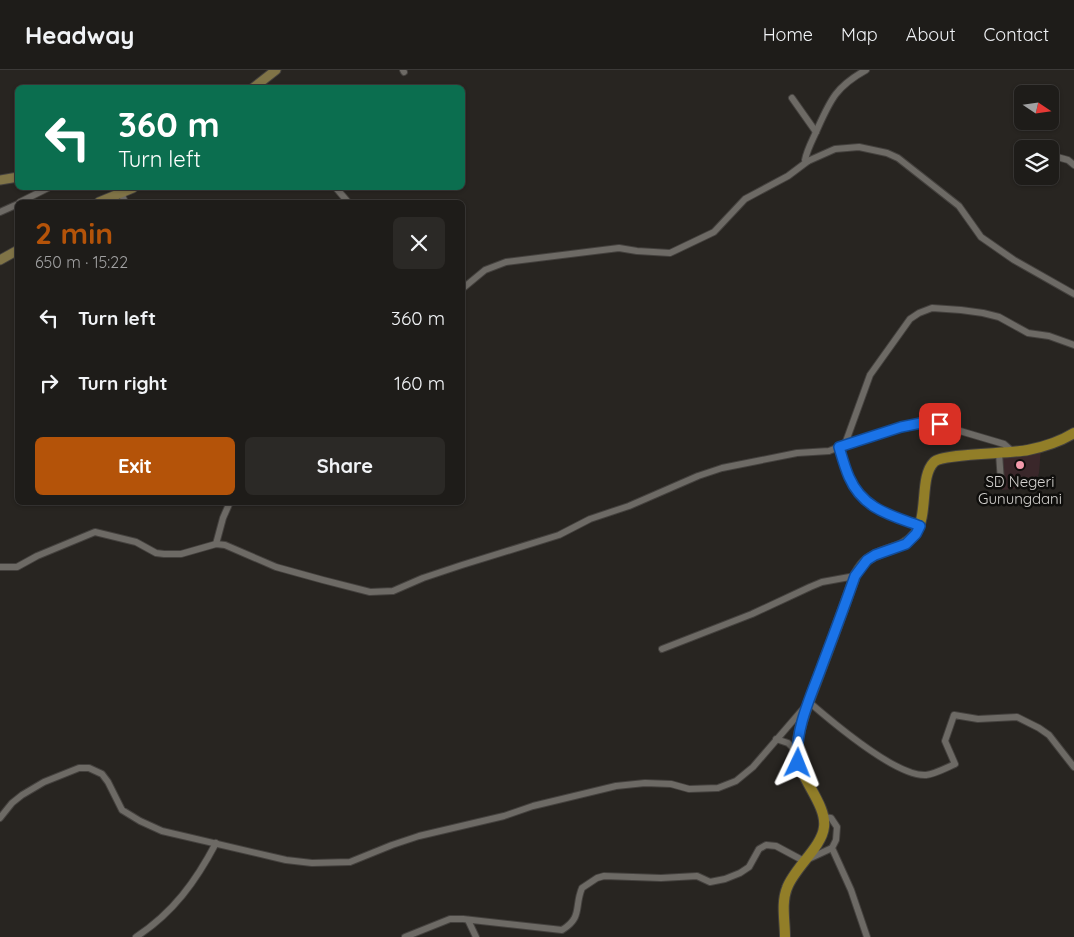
<!DOCTYPE html>
<meta charset="utf-8">
<style>
:root{--surface:#1e1c19;--page:#2b2926;--text:#f1f3f6;--muted:#a1a1a2;--line:#3c3a38;--accent:#b45309}
body{margin:0;font-family:Quicksand,sans-serif;background:var(--page);color:var(--text);height:100vh;display:flex;flex-direction:column;font-size:19px;white-space:nowrap}
*{box-sizing:border-box;margin:0}
p{font-size:16px;color:var(--muted)}
.icon{flex:none;width:28px;height:28px;fill:none;stroke:currentColor;stroke-width:2;stroke-linecap:round;stroke-linejoin:round}
.map{position:relative;flex:1;overflow:hidden}
.panel{position:absolute;left:15px;top:130px;width:450px;height:305px;display:flex;flex-direction:column;background:var(--surface);border-radius:8px;box-shadow:0 1px 4px #0004,0 0 0 1px var(--line)}
.panel>*{flex:none}
.banner{position:absolute;left:15px;top:15px;width:450px;height:105px;border-radius:8px;box-shadow:0 1px 4px #0004,0 0 0 1px var(--line);background:#0b6e4f;color:#fff;overflow:hidden}
.needle{width:32px;rotate:103deg}
.tools{position:absolute;left:1014px;top:15px;display:grid;gap:10px}
.tools a{display:grid;place-items:center;width:45px;height:45px;border-radius:8px;background:var(--surface);box-shadow:0 1px 4px #0004,0 0 0 1px var(--line);font-size:25px}
.pin{position:absolute;display:grid;place-items:center;width:42px;height:42px;color:#fff;margin:-21px;border-radius:10px;box-shadow:0 2px 8px #0006}
.me{position:absolute;width:55px;margin:-28px;rotate:2deg;stroke-linejoin:round;filter:drop-shadow(0 0 4px #0008)}
.turn{display:flex;align-items:center;gap:18px;height:105px;padding:0 20px;font-size:22px}
.turn .icon{width:65px;height:65px;stroke-width:2.5}
.turn b{display:block;font-size:35px;line-height:42px}
.round{display:grid;place-items:center;flex:none;width:52px;height:52px;border-radius:8px;background:var(--page)}
.summary{display:flex;align-items:center;justify-content:space-between;height:85px;padding:0 20px}
h1{font-size:30px;font-weight:800;line-height:38px;color:var(--accent)}
.action{display:flex;gap:10px;margin-top:auto;padding:10px 20px}
.action a{flex:1;height:58px;border-radius:8px;background:var(--accent);color:#fff;font-size:20px;font-weight:800;line-height:58px;text-align:center}
.action a+a{background:var(--page);color:var(--text)}
ul{padding:0;list-style:none}
li{display:flex;align-items:center;gap:15px;height:65px;padding:0 20px}
li div{flex:1}
li b{display:block;font-size:19px}
li em{font-style:normal}
header{display:flex;align-items:center;gap:30px;box-sizing:border-box;height:70px;padding:0 25px;background:var(--surface);border-bottom:1px solid var(--line)}
header strong{font-size:24px}
nav{display:flex;gap:28px;margin-inline-start:auto;font-size:18px}
.map>svg:first-child{display:block}
.education{fill:#3a272a}
.lines{fill:none;stroke-linecap:round;stroke-linejoin:round}
.street-casing{stroke:#44413e;stroke-width:8}
.secondary-casing{stroke:#44413e;stroke-width:11}
.primary-casing{stroke:#44413e;stroke-width:12}
.street{stroke:#6d6a65;stroke-width:6}
.secondary{stroke:#807447;stroke-width:9}
.primary{stroke:#927e28;stroke-width:10}
.route-casing{stroke:#114b97;stroke-width:12}
.route{stroke:#1a73e8;stroke-width:9}
.poi-dot{fill:#f39aab;stroke:#0f0e0c;stroke-width:2}
.labels{text-anchor:middle;stroke-width:5;stroke-linejoin:round;paint-order:stroke}
.poi-label{font-size:15px;fill:#d6d4d1;stroke:#0f0e0c}
</style>
<header>
<strong>Headway</strong>
<nav><a>Home</a><a>Map</a><a>About</a><a>Contact</a></nav>
</header>
<div class="map">
<svg width="1074" height="867" viewBox="0 0 1074 867">
<rect width="100%" height="100%" fill="#282521"/>
<path class="education" d="M1041,378L1039,403L1034,417L1002,420L1000,387Z"/>
<g class="lines">
<g class="street-casing">
<g id="street">
<path d="M403,0L404,2"/>
<path d="M792,28L816,62"/>
<path d="M1036,77L1038,79"/>
<path d="M1050,85L1068,90L1074,95"/>
<path d="M808,91L805,90C807,80 812,71 816,62C830,31 835,17 866,0"/>
<path d="M336,118L348,132"/>
<path d="M121,123L125,132"/>
<path d="M20,132L48,118"/>
<path d="M0,142L18,134"/>
<path d="M462,219L485,200L506,192L619,178L637,181L670,183L714,162L745,129L788,106L808,91L835,79L859,77L887,83L898,88L959,136L981,167L1014,190L1074,224"/>
<path d="M845,374C874,365 903,354 933,353L1004,374L1012,381"/>
<path d="M839,377L845,374L870,305L910,249L919,243L932,238L961,240L983,243L999,247L1028,263L1049,266L1074,275"/>
<path d="M999,383L1001,412"/>
<path d="M216,474L223,448L230,432"/>
<path d="M0,497H17L37,486L95,462L136,472L156,483L164,484H181L216,474L225,475L276,497L323,510L370,522L393,521L423,508L462,495L559,465L590,449L629,436L698,406L722,398L797,383L829,381L839,377C842,387 845,398 849,407C863,439 890,445 920,456"/>
<path d="M662,579L752,544L810,517L822,512L855,506"/>
<path d="M776,669L788,673L796,681"/>
<path d="M823,747L831,748L837,757L836,770L832,778L851,820L867,867"/>
<path d="M0,748L12,733L22,725L44,712L79,698H89L102,704L108,712L122,740L140,751L162,761L286,790L312,793L350,792L392,775L419,766L504,746L533,736L616,716L645,713L671,714L689,719L718,718L736,711L753,697L809,632C831,651 897,707 926,705C935,704 946,698 955,694L945,671L954,645L978,649L1017,647L1039,658L1049,665L1074,697"/>
<path d="M468,850L476,867"/>
<path d="M136,867C173,843 196,811 216,773"/>
<path d="M405,867L450,849H463L562,860C583,847 574,837 582,818L597,808L604,806L661,808L697,806L710,812L725,809L740,803L749,797L759,779L766,775L776,776L804,791L832,778"/>
</g>
</g>
<g class="secondary-casing">
<g id="secondary">
<path d="M253,18L276,0"/>
<path d="M0,110L18,107"/>
<path d="M99,132L133,118"/>
<path d="M0,190L18,180"/>
</g>
</g>
<g class="primary-casing">
<path id="primary" d="M785,867C785,851 781,833 787,818C794,798 822,777 824,757C827,734 798,707 797,683C796,659 813,622 821,599C833,568 844,537 855,506C858,501 861,495 866,491C880,478 903,481 915,464C929,445 919,407 934,392C943,383 1010,384 1028,380C1043,377 1061,371 1074,363"/>
</g>
<use href="#street" class="street"/>
<use href="#secondary" class="secondary"/>
<use href="#primary" class="primary"/>
</g>
<g class="lines">
<g class="route-casing">
<path id="route" d="M798,693C794,659 812,624 823,593C834,564 845,535 855,506L867,490L875,485L906,474L916,464L920,456C890,445 863,439 849,407C845,398 842,387 839,377L901,357L921,353L940,354"/>
</g>
<use href="#route" class="route"/>
</g>
<circle class="poi-dot" cx="1020" cy="395" r="5"/>
<g class="labels">
<g class="poi-label">
<text x="1020" y="417">SD Negeri<tspan x="1020" dy="17">Gunungdani</tspan></text>
</g>
</g>
</svg>
<div class="tools">
<a><svg class="needle" viewBox="-14 -14 28 28"><path d="M0-13l5 13h-10z" fill="#e53935"/><path d="M0 13l5-13h-10z" fill="#a1a1a2"/></svg></a>
<a><svg class="icon" aria-label="layers" viewBox="0 0 24 24"><path d="M12 4l9 5-9 5-9-5zM3 14l9 5 9-5"/></svg></a>
</div>
<div class="pin" style="left:940px;top:354px;background:#d93025"><svg class="icon" aria-label="arrive" viewBox="0 0 24 24"><path d="M6 21V4h12l-3 4 3 4H6"/></svg></div>
<svg class="me" style="left:798px;top:693px" viewBox="-20 -20 40 40"><path d="M0-17L14 15 0 8-14 15z" fill="#1a73e8" stroke="#fff" stroke-width="4"/></svg>
<div class="banner">
<div class="turn"><svg class="icon" aria-label="left" viewBox="0 0 24 24"><path d="M17 20v-9H6M10 6l-5 5 5 5"/></svg><div><b>360 m</b>Turn left</div></div>
</div>
<section class="panel">
<div class="summary"><div><h1>2 min</h1><p>650 m · 15:22</p></div><a class="round"><svg class="icon" aria-label="close" viewBox="0 0 24 24"><path d="M6 6l12 12M18 6L6 18"/></svg></a></div>
<ul>
<li><svg class="icon" aria-label="left" viewBox="0 0 24 24"><path d="M17 20v-9H6M10 6l-5 5 5 5"/></svg><div><b>Turn left</b></div><em>360 m</em></li>
<li><svg class="icon" aria-label="right" viewBox="0 0 24 24"><path d="M7 20v-9h11M14 6l5 5-5 5"/></svg><div><b>Turn right</b></div><em>160 m</em></li>
</ul>
<div class="action"><a>Exit</a><a>Share</a></div>
</section>
</div>
